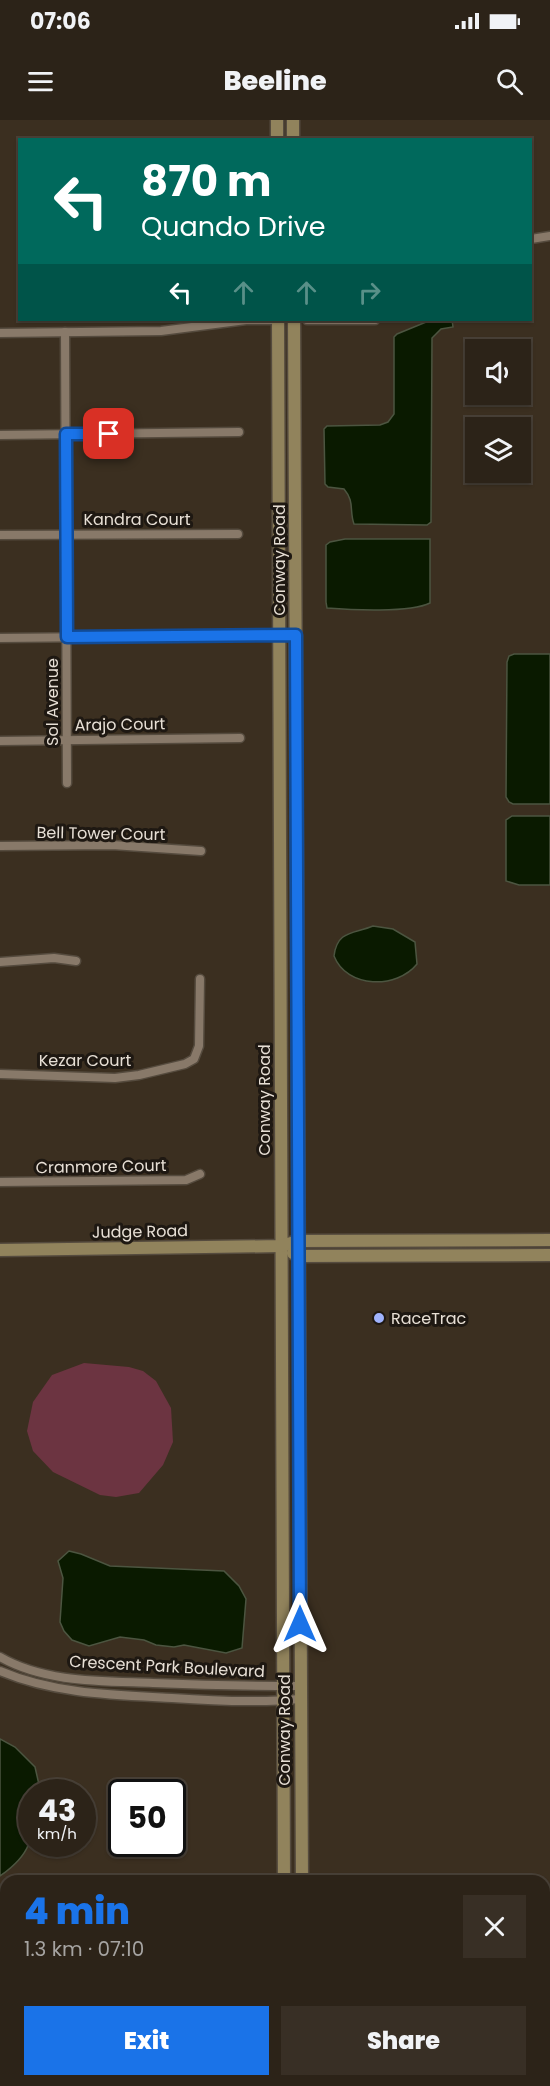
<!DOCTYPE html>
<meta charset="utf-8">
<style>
:root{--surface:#2c2318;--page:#382f25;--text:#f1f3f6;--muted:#a6a4a2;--line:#484037;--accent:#1a73e8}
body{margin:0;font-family:Poppins,sans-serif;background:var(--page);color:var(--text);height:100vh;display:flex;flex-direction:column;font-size:22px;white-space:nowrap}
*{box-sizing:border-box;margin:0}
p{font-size:20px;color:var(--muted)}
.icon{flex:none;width:33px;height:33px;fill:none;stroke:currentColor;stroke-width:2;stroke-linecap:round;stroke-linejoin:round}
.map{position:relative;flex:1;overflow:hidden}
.panel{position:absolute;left:0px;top:1755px;width:550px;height:212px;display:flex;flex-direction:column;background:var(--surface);border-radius:18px 18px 0 0;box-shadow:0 2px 4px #0004,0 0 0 2px var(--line)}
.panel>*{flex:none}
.top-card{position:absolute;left:18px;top:18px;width:514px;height:183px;border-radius:0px;box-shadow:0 2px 4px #0004,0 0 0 2px var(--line);background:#00695c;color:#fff;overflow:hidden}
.controls{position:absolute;left:465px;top:219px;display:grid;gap:12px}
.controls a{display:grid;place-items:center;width:66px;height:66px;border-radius:0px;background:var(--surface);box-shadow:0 2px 4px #0004,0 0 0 2px var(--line);font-size:30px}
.speed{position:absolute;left:18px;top:1659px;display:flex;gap:12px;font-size:30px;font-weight:700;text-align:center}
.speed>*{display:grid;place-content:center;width:78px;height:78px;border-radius:50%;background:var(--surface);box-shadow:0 2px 4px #0004,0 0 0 2px var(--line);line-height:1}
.speed small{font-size:15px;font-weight:400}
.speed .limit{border:3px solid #111;border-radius:9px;background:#fff;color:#111}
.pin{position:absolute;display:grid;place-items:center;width:51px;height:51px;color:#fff;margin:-26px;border-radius:12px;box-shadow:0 3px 9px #0006}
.me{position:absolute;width:66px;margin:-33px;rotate:0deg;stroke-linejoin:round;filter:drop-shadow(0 0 4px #0008)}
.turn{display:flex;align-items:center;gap:21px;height:126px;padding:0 24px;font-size:27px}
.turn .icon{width:78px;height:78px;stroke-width:2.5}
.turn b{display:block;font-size:42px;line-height:51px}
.lanes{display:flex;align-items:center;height:57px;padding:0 24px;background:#0003;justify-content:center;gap:30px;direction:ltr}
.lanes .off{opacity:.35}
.round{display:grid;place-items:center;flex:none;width:63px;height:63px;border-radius:0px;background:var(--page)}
.head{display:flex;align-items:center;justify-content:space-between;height:102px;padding:0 24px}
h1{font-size:36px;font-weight:800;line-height:45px;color:var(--accent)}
.cta{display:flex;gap:12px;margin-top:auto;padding:12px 24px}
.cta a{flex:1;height:69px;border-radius:0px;background:var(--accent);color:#fff;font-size:24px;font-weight:800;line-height:69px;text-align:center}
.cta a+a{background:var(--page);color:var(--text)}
.status{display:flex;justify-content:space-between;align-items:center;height:42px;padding:0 30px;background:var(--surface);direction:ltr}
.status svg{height:16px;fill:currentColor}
header{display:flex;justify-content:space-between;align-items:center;height:78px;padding:0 24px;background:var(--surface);font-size:27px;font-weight:800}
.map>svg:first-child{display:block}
.green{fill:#6c3441}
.water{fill:#0a1a00;stroke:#4c5540;stroke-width:1.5}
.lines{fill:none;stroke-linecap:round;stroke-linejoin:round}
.street-casing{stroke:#554b3e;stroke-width:11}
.secondary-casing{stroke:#554b3e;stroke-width:15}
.street{stroke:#887969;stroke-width:8}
.secondary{stroke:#91835c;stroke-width:12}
.route-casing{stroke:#114b97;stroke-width:15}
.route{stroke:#1a73e8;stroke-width:10}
.poi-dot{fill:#a0b3fd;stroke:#1e1812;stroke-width:2}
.labels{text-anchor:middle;stroke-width:6;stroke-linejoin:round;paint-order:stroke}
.street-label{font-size:16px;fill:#e7dfd5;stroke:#1e1812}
.poi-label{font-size:16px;fill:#e7dfd5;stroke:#1e1812;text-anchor:start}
</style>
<div class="status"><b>07:06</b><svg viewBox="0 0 49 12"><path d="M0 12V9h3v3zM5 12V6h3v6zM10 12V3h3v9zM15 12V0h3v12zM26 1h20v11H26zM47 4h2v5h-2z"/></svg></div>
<header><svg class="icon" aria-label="menu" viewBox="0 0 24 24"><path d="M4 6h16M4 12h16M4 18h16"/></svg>Beeline<svg class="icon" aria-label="search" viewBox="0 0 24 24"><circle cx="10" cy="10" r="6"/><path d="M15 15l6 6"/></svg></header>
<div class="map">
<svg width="550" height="1966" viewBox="0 0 550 1966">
<rect width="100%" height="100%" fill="#3b2f20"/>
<path class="green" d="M84,1243L129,1247L143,1251L156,1261L171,1288L173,1322L163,1345L139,1373L116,1377L100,1375L53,1352L33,1331L27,1311L33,1282L52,1255Z"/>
<g class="water">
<path d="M431,200H452L453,207L441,209L432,218L431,402L427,405L354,404C349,390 355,382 344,369L328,367L325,364L324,309L327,306L380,305L388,302L394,294V217L397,214Z"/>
<path d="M345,419H430V483C410,493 351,490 327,488L326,482V425L330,422Z"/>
<path d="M514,534H550V684H513L509,682L506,677L507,542L509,536Z"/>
<path d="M512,696H550V765H519L506,761V700Z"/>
<path d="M373,806L393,809L415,822L417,844C397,869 347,869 334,836C337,810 354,814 373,806Z"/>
<path d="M69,1431L81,1434L110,1446L224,1451L239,1466L246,1479L242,1528L226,1533L184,1525L174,1527L156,1525L144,1520L120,1517L89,1526L72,1520L64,1511L60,1502L63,1458L58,1441Z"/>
<path d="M0,1619L15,1627L35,1647L40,1669V1672H32C32,1714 37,1730 0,1756Z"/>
</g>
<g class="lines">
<g class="street-casing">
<g id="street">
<path d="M531,119L550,116"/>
<path d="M307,200H375"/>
<path d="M65,212L67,663"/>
<path d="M0,213L161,211L246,200H277"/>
<path d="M0,315L239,312"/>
<path d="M0,415L238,414"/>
<path d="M0,518L296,515"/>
<path d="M0,621L240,618"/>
<path d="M0,726L112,725L201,731"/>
<path d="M0,842L54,838L76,841"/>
<path d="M0,954L115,958L139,955L185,944L194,939L199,926L200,859"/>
<path d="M0,1062L186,1060L200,1054"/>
<path d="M0,1537C45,1563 103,1561 153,1563C202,1565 251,1566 300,1566"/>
<path d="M0,1551C54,1574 114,1575 172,1578C214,1581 258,1583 300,1579"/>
<path d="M544,1818H550"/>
<path d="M184,1966L190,1960"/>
</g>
</g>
<g class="secondary-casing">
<g id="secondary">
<path d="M277,0V20"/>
<path d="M293,0V20"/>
<path d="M278,200L284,1761"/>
<path d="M294,200L302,1761"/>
<path d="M0,1130L281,1126L298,1121L550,1120"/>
<path d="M293,1133L298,1136L550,1135"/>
<path d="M286,1960V1966"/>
<path d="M302,1960V1966"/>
</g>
</g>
<use href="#street" class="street"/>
<use href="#secondary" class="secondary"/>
</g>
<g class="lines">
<g class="route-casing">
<path id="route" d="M109,314H66L67,517L296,515L300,1504"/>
</g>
<use href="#route" class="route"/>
</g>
<circle class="poi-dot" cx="379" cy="1198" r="6"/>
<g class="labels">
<g class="street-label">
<text x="137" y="405">Kandra Court</text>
<text transform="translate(279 440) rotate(-90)" y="6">Conway Road</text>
<text transform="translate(52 582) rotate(-90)" y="6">Sol Avenue</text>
<text transform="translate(120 604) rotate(-1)" y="6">Arajo Court</text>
<text transform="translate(101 713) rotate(1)" y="6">Bell Tower Court</text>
<text x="85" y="946">Kezar Court</text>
<text transform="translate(264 980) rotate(-90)" y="6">Conway Road</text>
<text transform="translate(101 1046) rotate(-1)" y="6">Cranmore Court</text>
<text transform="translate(140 1111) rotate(-1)" y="6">Judge Road</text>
<text transform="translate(167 1546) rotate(3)" y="6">Crescent Park Boulevard</text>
<text transform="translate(284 1610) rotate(-90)" y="6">Conway Road</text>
</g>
<g class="poi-label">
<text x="391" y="1204">RaceTrac</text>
</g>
</g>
</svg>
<div class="controls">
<a><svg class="icon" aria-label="sound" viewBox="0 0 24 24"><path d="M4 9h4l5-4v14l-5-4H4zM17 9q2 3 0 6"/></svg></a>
<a><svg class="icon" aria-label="layers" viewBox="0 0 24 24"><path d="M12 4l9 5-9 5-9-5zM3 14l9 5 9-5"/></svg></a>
</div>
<div class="speed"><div>43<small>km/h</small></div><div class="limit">50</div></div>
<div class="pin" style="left:109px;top:314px;background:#d93025"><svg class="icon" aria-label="arrive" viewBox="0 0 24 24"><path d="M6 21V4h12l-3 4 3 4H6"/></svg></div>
<svg class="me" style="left:300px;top:1504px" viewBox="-20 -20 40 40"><path d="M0-17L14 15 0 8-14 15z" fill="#1a73e8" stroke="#fff" stroke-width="4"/></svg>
<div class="top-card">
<div class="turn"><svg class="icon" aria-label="left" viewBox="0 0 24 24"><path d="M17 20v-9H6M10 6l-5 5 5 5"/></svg><div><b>870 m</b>Quando Drive</div></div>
<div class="lanes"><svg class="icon" aria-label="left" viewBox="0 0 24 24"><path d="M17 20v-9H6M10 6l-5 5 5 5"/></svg><svg class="icon off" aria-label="ahead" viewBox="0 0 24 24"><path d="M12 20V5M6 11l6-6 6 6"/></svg><svg class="icon off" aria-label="ahead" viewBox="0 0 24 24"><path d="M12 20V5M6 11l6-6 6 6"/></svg><svg class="icon off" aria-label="right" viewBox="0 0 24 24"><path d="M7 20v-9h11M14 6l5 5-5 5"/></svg></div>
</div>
<section class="panel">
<div class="head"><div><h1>4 min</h1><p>1.3 km · 07:10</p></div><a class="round"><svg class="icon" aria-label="close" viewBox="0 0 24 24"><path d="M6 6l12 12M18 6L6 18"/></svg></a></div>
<div class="cta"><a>Exit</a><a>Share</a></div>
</section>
</div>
